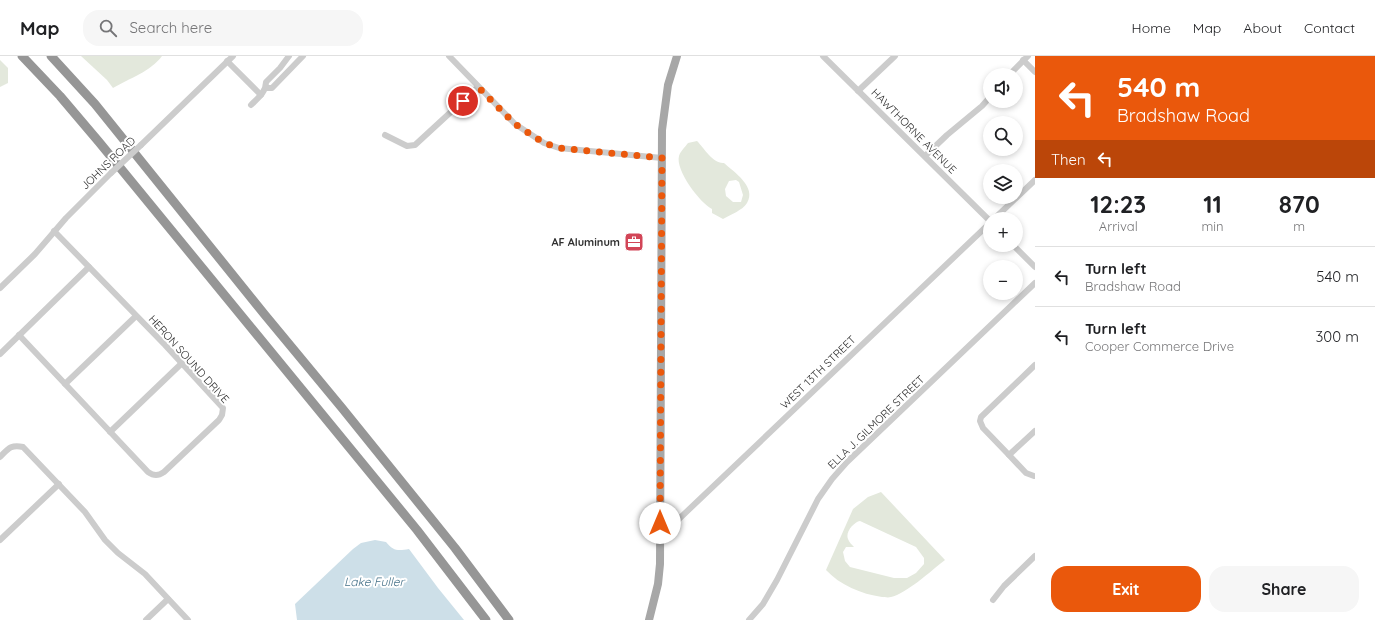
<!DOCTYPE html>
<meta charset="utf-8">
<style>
:root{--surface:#fff;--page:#f6f6f6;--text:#202124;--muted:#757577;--line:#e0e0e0;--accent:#ea580c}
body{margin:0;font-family:Quicksand,sans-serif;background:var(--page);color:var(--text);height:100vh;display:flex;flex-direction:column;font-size:15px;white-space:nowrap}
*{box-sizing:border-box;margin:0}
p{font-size:13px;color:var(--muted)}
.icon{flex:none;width:22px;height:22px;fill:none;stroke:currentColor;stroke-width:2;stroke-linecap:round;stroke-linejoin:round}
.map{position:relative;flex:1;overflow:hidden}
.details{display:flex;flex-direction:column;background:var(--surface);width:340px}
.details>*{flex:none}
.guide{background:#ea580c;color:#fff;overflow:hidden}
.controls{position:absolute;left:983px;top:12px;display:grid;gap:8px}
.controls a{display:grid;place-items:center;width:40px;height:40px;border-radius:50%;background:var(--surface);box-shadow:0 2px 6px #0003;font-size:20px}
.pin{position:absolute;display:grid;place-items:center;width:34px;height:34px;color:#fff;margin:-17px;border:2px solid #fff;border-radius:50%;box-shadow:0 1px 4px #0007}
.me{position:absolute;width:44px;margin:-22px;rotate:0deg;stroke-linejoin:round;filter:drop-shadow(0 0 3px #0008)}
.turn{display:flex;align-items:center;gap:14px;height:84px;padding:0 16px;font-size:18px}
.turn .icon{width:52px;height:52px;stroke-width:2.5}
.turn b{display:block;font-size:28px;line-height:34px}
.then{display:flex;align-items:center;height:38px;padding:0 16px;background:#0003;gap:8px;font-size:15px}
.eta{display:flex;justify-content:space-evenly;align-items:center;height:68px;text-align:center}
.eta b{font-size:24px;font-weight:700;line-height:28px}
.primary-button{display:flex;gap:8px;margin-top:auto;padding:8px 16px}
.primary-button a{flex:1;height:46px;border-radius:16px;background:var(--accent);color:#fff;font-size:16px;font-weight:700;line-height:46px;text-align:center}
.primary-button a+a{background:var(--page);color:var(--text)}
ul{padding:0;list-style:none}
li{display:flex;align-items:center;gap:12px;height:60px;padding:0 16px;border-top:1px solid var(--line)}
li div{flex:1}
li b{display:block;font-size:15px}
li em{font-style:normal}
header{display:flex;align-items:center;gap:24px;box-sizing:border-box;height:56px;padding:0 20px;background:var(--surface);border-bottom:1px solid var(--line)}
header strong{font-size:19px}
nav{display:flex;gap:22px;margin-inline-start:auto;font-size:14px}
.search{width:280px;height:36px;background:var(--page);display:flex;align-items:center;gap:10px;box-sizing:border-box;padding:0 14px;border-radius:16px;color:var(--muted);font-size:15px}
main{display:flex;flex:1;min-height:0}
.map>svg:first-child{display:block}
.green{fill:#e3e8dc;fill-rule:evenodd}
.water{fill:#cddfe8}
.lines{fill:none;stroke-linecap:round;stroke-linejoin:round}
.minor{stroke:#ccc;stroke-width:6}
.major{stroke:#a7a7a7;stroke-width:8}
.highway{stroke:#969696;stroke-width:9}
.minor-bridge{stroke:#ccc;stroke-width:6}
.route{stroke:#ea580c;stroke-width:7;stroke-dasharray:0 12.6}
.labels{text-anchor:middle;stroke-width:4;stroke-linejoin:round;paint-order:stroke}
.street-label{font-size:11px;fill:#2f2f2f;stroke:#fff}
.poi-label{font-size:11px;font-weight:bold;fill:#2f2f2f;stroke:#fff;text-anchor:end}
.water-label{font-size:12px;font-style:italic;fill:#467289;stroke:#fff}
</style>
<header>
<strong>Map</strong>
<div class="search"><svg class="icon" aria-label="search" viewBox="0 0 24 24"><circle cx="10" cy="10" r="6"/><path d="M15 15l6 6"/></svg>Search here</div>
<nav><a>Home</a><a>Map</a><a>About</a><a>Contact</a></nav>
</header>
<main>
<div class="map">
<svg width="1035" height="564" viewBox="0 0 1035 564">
<rect width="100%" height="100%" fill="#fff"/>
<g class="green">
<path d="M81,0H162C150,16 130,22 113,32L107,24Z"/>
<path d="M0,4L8,12V27L0,31Z"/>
<path d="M697,85C704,92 713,108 724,107C734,116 757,131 747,147C743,154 730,159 723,163L712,157V153C700,147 675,114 679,100C680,96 685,91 688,87ZM736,124L739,126L743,139L741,146H733L726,140L725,133L729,125Z"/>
<path d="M881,436L945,504C932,514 906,538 891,541C888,542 884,541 882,541C861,538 840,529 826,514L853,453L868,441ZM860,465L916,491L924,502V508L916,517L907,522H894L850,511L845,505L843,496L846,491H854C852,489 849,486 848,483C845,476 854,466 860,465Z"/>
</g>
<path class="water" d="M375,484L386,486C393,495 398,495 409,493L438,532L464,564H297L295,548L353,493L361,487Z"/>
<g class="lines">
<g class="minor">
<path d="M449,0L515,68L544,87L559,92L662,102"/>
<path d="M823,0L990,165"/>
<path d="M1023,4L1035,16"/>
<path d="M227,5L261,39"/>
<path d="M1009,19L1028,0"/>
<path d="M266,32H272L303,0"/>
<path d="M858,35L895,0"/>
<path d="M251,49C258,42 266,36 266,26L280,12L289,0"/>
<path d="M385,79L407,90L415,89L478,31"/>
<path d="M141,89L233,0"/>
<path d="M925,100L947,79L982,50L990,41"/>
<path d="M994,163L1035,124"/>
<path d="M1013,189L1035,211"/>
<path d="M0,232L35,198L66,162L111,117"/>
<path d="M19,279L148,416C154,420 158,420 164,416L219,364L222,359L223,352L165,289L54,175"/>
<path d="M0,298L89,211"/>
<path d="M1035,309L981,361L980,365L983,372L1009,399L1035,375"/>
<path d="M65,328L136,260"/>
<path d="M110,376L181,308"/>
<path d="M1009,399L1026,417L1034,420"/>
<path d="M0,401C8,393 11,388 23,391L85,456L105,484L118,497L145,518L188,564"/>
<path d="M660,481L990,167"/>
<path d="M0,484L59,428"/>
<path d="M993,544L1004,530L1035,500"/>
<path d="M146,564L168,543"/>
<path d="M749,564L763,548L777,524L818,443L832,423L847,406L1035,227"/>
</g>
<path class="major" d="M649,564L658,528L660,508L662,74L668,29L677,0"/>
<g class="highway">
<path d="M22,0L60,40L99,86L417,474L486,564"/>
<path d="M51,0L95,48L265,259L342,352L455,492L509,564"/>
</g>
<path class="minor-bridge" d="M111,117L141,89"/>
</g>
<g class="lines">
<path class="route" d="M463,45L478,31L515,68L544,87L559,92L662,102L660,467"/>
</g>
<defs>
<g id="office-square" transform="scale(1)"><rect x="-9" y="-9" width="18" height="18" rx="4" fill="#d24557" stroke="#fff"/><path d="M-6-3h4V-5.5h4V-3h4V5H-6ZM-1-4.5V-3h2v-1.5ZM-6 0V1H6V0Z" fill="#fff"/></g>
</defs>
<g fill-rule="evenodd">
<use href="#office-square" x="634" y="186"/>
</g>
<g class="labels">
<g class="street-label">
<text transform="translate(914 75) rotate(45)" y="4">HAWTHORNE AVENUE</text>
<text transform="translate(108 107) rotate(-44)" y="4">JOHNS ROAD</text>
<text transform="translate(189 303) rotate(48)" y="4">HERON SOUND DRIVE</text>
<text transform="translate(818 316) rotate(-44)" y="4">WEST 13TH STREET</text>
<text transform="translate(876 366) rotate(-44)" y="4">ELLA J. GILMORE STREET</text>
</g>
<g class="poi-label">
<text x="620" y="190">AF Aluminum</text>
</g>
<g class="water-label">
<text x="374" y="530">Lake Fuller</text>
</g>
</g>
</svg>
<div class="controls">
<a><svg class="icon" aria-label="sound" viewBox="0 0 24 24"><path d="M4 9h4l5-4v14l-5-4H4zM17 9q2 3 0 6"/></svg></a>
<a><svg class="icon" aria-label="search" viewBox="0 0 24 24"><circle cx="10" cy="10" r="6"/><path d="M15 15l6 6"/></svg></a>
<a><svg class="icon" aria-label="layers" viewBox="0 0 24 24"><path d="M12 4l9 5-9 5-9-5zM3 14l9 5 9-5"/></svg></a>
<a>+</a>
<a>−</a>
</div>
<div class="pin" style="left:463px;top:45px;background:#d93025"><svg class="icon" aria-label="arrive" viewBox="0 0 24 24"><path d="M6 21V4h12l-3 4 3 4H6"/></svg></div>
<svg class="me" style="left:660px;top:467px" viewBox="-20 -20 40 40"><circle r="19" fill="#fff"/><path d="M0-13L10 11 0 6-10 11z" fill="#ea580c"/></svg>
</div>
<section class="details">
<div class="guide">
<div class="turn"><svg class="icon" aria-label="left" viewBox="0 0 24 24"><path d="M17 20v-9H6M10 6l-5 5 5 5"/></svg><div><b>540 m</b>Bradshaw Road</div></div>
<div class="then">Then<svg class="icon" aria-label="left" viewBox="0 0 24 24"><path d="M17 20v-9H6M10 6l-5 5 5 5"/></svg></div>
</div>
<div class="eta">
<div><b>12:23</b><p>Arrival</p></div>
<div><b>11</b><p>min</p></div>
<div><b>870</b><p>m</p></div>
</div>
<ul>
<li><svg class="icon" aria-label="left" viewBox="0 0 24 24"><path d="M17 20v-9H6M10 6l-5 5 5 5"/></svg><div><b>Turn left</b><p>Bradshaw Road</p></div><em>540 m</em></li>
<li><svg class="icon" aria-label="left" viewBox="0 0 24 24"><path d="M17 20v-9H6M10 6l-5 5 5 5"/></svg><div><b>Turn left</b><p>Cooper Commerce Drive</p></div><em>300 m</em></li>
</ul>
<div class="primary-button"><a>Exit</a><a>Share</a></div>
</section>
</main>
